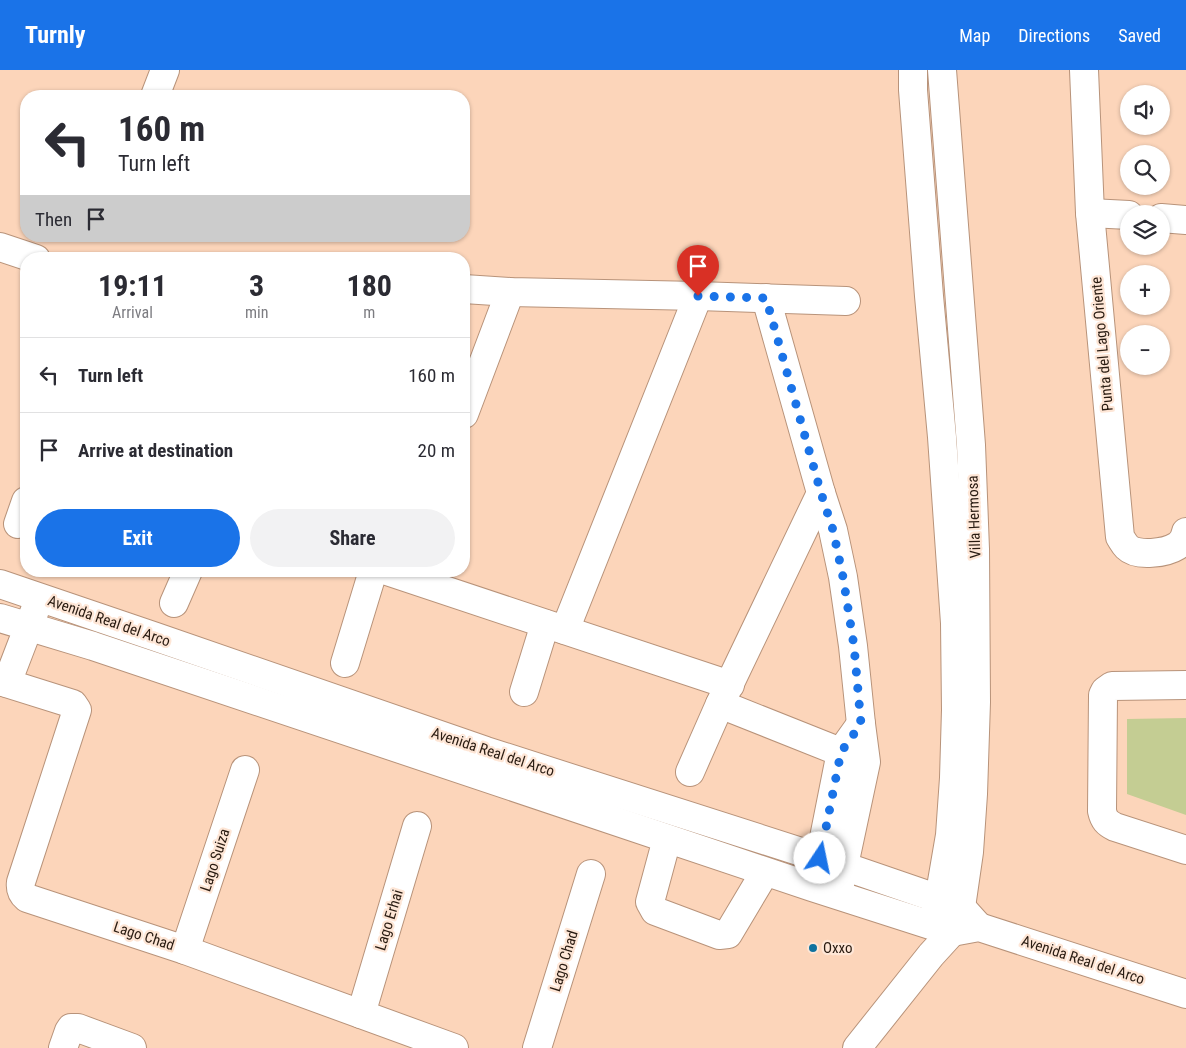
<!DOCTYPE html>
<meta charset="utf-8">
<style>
:root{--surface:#fff;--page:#f2f2f3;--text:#2b2b33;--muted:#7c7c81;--line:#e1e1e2;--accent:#1a73e8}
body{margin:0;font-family:"Roboto Condensed",sans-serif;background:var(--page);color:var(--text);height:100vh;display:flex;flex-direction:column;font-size:19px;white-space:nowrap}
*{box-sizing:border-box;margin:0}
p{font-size:16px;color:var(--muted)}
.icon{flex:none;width:28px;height:28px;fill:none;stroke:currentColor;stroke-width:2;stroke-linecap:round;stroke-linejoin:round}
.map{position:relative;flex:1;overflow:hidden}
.panel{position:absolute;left:20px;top:182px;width:450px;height:325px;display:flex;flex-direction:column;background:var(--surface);border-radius:20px;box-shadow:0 1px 4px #0004}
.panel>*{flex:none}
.banner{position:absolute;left:20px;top:20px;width:450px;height:152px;border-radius:20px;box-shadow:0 1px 4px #0004;background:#fff;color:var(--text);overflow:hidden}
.tools{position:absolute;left:1120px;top:15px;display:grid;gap:10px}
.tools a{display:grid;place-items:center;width:50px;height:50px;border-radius:50%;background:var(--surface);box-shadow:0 1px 4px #0004;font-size:25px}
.pin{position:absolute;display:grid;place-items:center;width:42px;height:42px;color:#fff;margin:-51px -21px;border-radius:50% 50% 50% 0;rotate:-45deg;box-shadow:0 0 5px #0007}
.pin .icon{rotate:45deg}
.me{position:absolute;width:55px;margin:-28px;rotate:11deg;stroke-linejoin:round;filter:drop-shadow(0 0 4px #0008)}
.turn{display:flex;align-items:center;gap:18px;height:105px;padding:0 15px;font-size:22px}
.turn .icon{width:65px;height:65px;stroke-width:2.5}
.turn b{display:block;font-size:35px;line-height:42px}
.then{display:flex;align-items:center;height:48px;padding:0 15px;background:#0003;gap:10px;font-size:19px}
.eta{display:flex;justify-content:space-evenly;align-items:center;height:85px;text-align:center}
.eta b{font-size:30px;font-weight:700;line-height:35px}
.action{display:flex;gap:10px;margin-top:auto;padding:10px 15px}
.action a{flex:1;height:58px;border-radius:30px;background:var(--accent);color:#fff;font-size:20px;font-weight:700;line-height:58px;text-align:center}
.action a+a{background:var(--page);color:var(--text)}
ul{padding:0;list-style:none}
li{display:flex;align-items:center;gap:15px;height:75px;padding:0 15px;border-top:1px solid var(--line)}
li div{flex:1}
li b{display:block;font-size:19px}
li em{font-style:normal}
header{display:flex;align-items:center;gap:30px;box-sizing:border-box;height:70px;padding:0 25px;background:var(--accent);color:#fff}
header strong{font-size:24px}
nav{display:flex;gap:28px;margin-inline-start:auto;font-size:18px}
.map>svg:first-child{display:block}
.green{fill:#c4cd93}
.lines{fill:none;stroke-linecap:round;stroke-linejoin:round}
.minor-casing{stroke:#b8937a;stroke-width:30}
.minor{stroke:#fff;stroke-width:28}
.route{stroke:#1a73e8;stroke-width:9;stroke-dasharray:0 16.2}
.poi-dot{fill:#0f729f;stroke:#fee6d6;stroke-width:2}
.labels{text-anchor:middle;stroke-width:4.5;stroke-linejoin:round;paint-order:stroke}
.street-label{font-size:15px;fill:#291b11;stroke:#fee6d6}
.poi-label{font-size:15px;fill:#291b11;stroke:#fee6d6;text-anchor:start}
</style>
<header>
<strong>Turnly</strong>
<nav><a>Map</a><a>Directions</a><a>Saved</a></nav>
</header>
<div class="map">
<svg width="1186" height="978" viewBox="0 0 1186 978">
<rect width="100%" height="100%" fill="#fcd5ba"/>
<path class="green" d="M1186,648V745L1127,724V649Z"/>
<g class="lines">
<g class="minor-casing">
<g id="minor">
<path d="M913,0V20L929,226L942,367L955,553L956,640L954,708L950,765L939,829L935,847"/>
<path d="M1084,0L1090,143L1120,467C1122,470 1124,474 1127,477C1137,487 1166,483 1177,476C1182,473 1185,467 1186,462"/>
<path d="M155,26L165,0"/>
<path d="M1090,143L1129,145"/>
<path d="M1161,148L1186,150"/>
<path d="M0,177L36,189"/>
<path d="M464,219L510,222L698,226L846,231"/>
<path d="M766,228L821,423L833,460L843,507L853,576L861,654L866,692L840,814"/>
<path d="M464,344L510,222"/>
<path d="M18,454L26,431"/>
<path d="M387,501L730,615"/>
<path d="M0,514L156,567L486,681L820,788L939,829L961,837L979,857"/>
<path d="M174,533L188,501"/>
<path d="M0,548L93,576L812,817L952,862L979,857L1186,924"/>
<path d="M565,560L698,226"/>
<path d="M345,593L373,501"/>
<path d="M0,611L73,634L77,640L21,812C20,819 21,823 27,828L185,880L454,978"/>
<path d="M7,613L35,540"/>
<path d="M1186,615L1112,616L1105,621L1103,625L1102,741C1104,750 1107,753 1115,757L1186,780"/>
<path d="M524,622L545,554"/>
<path d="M720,634L858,689"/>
<path d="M690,702L720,634L821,423"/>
<path d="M667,769L650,832L655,841L719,865L728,864L765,802"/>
<path d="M815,806L820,788L841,682L861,654"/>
<path d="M185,880L245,700"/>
<path d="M361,944L417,756"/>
<path d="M63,978L69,961L71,958H78L132,978"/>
<path d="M537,978L591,804"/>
<path d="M857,978L931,885L952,862L961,837L969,782L973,724L976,632L975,479L971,375L942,0"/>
</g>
</g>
<use href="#minor" class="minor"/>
</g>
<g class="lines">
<path class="route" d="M698,226L766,228L821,423L833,460L843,507L854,576L861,654L841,682L820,788"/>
</g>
<circle class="poi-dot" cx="813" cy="878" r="5"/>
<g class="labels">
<g class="street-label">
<text transform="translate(1102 274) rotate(-95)" y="5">Punta del Lago Oriente</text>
<text transform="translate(974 447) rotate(-92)" y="5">Villa Hermosa</text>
<text transform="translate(109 551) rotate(19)" y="5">Avenida Real del Arco</text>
<text transform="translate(493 682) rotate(18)" y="5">Avenida Real del Arco</text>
<text transform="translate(215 790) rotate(-72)" y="5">Lago Suiza</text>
<text transform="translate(389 850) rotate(-73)" y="5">Lago Erhai</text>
<text transform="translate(144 866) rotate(18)" y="5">Lago Chad</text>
<text transform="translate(1083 890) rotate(18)" y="5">Avenida Real del Arco</text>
<text transform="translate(564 891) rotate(-73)" y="5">Lago Chad</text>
</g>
<g class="poi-label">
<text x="823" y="883">Oxxo</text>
</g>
</g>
</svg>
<div class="tools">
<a><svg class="icon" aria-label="sound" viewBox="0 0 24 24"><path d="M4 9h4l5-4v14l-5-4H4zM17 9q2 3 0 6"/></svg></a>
<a><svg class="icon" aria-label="search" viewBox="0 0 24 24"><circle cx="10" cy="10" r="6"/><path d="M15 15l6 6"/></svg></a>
<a><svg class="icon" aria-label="layers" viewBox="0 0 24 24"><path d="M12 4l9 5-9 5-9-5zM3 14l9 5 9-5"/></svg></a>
<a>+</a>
<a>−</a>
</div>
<div class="pin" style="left:698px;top:226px;background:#d93025"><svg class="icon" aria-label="arrive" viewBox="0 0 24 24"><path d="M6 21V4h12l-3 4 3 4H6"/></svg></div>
<svg class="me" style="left:820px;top:788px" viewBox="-20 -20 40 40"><circle r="19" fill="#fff"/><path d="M0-13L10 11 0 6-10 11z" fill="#1a73e8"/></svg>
<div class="banner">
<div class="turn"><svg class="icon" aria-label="left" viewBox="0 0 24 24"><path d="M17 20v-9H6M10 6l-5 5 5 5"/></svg><div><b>160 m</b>Turn left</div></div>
<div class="then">Then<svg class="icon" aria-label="arrive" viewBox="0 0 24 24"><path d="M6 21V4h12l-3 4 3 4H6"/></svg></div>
</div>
<section class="panel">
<div class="eta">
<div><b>19:11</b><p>Arrival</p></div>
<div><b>3</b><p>min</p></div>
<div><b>180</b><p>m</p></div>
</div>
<ul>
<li><svg class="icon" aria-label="left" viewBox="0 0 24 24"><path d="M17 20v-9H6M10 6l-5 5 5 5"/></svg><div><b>Turn left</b></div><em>160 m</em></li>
<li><svg class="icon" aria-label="arrive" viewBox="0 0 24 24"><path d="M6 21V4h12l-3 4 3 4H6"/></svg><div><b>Arrive at destination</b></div><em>20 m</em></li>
</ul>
<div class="action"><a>Exit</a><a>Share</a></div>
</section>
</div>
